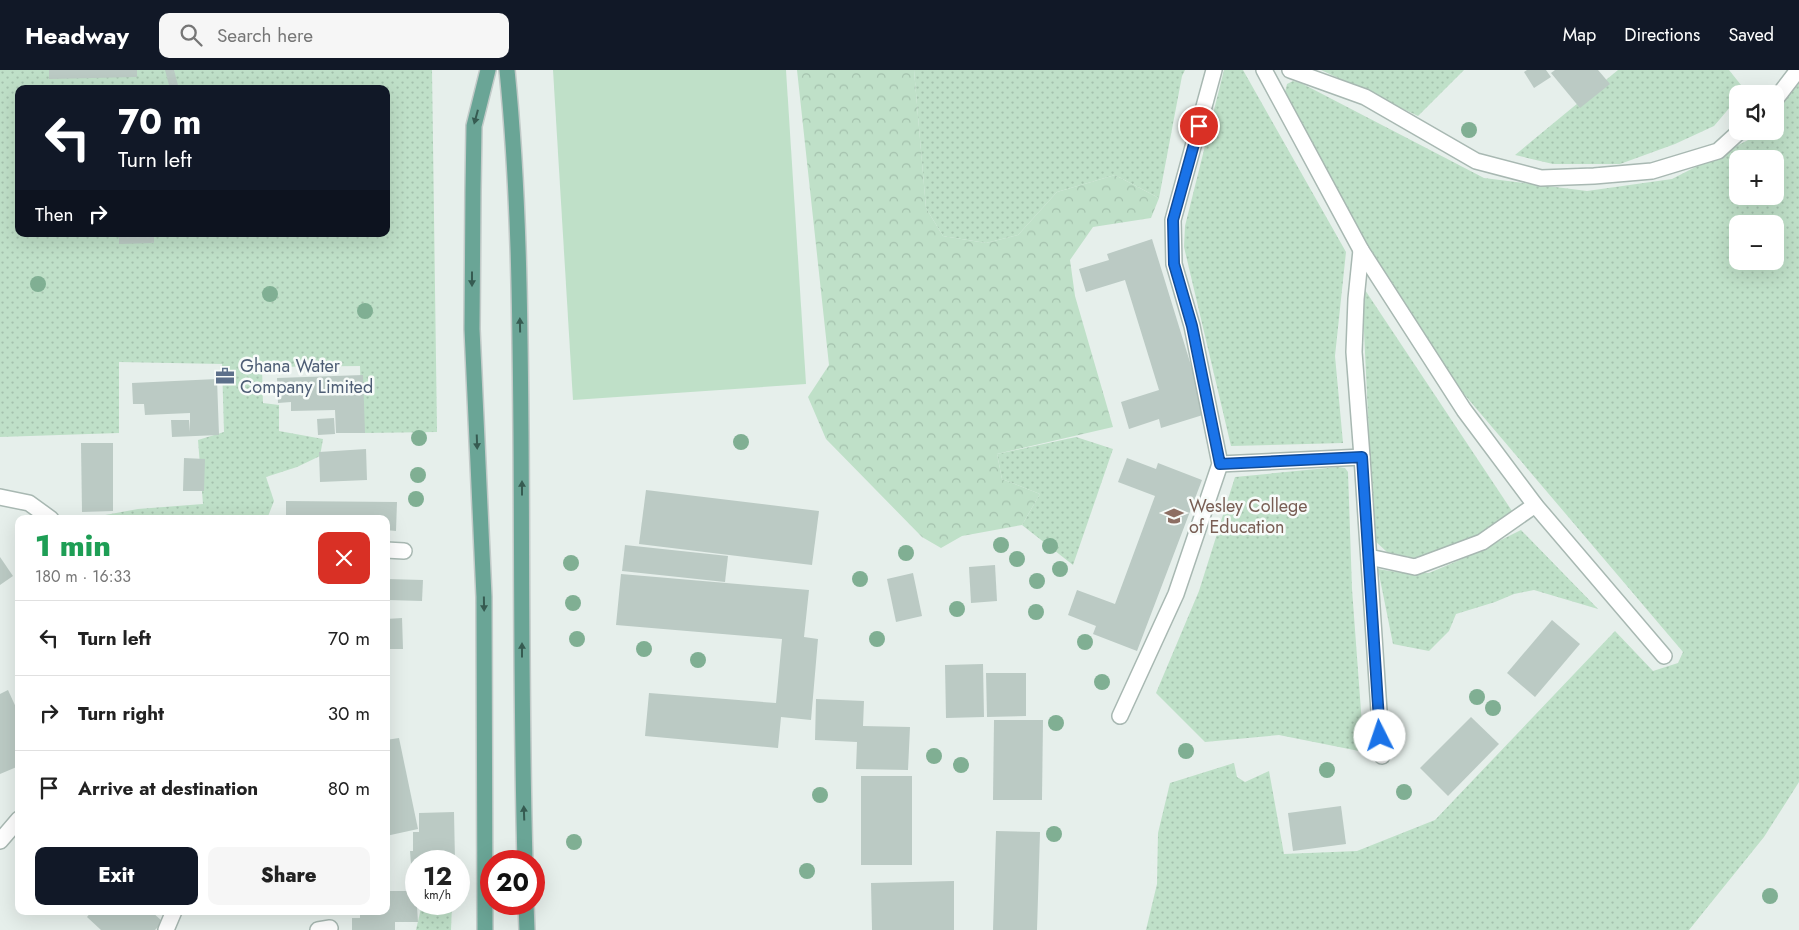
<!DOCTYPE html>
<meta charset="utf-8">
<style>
:root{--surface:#fff;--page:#f6f6f6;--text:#222;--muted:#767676;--line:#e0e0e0;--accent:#111827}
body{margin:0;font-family:Jost,sans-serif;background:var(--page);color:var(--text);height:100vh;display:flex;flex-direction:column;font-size:19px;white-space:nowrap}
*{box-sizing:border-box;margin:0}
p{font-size:16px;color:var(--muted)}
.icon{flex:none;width:28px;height:28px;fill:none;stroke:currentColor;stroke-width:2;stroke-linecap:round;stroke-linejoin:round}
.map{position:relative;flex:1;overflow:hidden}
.panel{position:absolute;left:15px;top:445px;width:375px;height:400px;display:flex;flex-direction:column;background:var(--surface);border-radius:10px;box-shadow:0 5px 20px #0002}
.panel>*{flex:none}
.banner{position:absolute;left:15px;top:15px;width:375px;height:152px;border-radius:10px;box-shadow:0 5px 20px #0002;background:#111827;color:#fff;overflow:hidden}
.buttons{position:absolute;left:1729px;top:15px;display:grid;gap:10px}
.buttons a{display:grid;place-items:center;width:55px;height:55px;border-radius:10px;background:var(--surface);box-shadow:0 5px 20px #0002;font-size:25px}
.speed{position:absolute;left:405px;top:780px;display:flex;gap:10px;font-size:25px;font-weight:700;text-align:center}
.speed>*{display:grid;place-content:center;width:65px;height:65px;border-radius:50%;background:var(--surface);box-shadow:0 5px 20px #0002;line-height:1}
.speed small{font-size:12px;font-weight:400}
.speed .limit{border:8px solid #d22;background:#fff;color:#111}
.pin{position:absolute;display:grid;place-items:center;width:42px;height:42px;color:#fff;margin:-21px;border:2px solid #fff;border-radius:50%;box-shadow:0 1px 5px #0007}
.me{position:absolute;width:55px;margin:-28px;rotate:356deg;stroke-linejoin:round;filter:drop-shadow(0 0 4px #0008)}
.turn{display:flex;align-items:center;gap:18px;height:105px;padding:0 20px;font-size:22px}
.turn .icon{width:65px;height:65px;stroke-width:2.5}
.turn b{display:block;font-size:35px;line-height:42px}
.then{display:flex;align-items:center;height:48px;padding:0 20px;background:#0003;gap:10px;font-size:19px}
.round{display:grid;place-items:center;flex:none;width:52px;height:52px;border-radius:10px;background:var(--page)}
.overview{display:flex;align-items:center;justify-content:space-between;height:85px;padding:0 20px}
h1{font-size:30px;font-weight:800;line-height:38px;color:#1e9e55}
.primary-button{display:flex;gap:10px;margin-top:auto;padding:10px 20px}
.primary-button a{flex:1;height:58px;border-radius:10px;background:var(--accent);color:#fff;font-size:20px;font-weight:800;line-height:58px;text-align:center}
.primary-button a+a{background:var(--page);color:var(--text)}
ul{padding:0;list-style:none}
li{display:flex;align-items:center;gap:15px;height:75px;padding:0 20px;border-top:1px solid var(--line)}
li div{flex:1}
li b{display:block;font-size:19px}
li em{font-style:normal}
header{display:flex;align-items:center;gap:30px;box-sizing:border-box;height:70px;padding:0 25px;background:var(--accent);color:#fff}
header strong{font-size:24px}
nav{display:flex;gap:28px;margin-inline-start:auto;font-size:18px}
.search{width:350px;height:45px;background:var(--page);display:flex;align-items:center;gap:12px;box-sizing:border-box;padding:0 18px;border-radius:10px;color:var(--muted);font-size:19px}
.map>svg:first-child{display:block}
.grass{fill:url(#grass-dots);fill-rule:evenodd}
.forest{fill:url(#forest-crowns)}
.pitch{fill:#bfe0c8}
.building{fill:#bbcac4}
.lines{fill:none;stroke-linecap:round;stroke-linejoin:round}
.service-casing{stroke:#a8b8b2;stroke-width:18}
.primary-casing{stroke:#c2cac8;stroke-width:18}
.service{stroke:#fff;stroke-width:15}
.primary{stroke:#6aa596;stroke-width:15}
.tree{fill:#80af93}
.oneway{fill:#365b51}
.route-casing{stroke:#114b97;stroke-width:12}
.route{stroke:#1a73e8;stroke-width:9}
.labels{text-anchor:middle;stroke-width:5;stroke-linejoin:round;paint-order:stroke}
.service-label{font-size:18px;fill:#4e5e75;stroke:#f7fbf9;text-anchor:start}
.education-label{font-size:18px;fill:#785e54;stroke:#f7fbf9;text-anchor:start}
</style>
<header>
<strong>Headway</strong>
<div class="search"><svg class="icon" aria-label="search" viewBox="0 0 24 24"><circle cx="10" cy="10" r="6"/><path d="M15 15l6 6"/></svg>Search here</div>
<nav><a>Map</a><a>Directions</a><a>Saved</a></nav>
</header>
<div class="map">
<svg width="1799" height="860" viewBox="0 0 1799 860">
<defs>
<pattern id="grass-dots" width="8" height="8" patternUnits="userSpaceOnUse" patternTransform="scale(1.25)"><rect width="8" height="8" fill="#bfe0c8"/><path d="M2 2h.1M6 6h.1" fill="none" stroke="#a4c1ad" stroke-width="1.8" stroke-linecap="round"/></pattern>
<pattern id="forest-crowns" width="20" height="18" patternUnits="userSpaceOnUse" patternTransform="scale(1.25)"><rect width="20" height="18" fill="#bfe0c8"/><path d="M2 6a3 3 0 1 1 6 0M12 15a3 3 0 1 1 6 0" fill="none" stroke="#a4c1ad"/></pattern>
</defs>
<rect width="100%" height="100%" fill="#e6efeb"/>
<g class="grass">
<path d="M0,0H432L437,362L362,363L360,296L262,297L263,333L279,335V361L323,369L320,386L297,397L266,407L274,431L267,449H83L138,439L203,434L198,370L224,362L222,294L119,292V363L0,367ZM19,19H386V164H19Z"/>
<path d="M914,0H1185L1182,6L1159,128L1115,105L1057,122L1018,165L986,173L943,166L926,138Z"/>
<path d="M1224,0H1243L1346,182L1335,286L1343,373L1231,376L1184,177L1185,156Z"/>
<path d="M1321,0H1464L1418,46Z"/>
<path d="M1618,0H1729L1745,20L1742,24H1738L1737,29L1714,56L1675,74L1620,94H1553L1515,85Z"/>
<path d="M1799,7V712L1764,767L1689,860H1146L1157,814L1158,763L1170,713L1234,693L1237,707L1245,712L1269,701L1284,784L1357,781L1435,750L1615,561L1653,601L1678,593L1683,582L1458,317L1357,161L1285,22L1287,14L1293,11L1301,13L1484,108L1587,121L1672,109L1752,68L1758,61H1775V38ZM1738,89H1775V126H1738ZM1738,154H1775V191H1738Z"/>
<path d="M1362,220H1365L1512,441L1483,465L1445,479L1414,488L1387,482L1374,470Z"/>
<path d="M1076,367L1113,379L1073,495L1022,455L1040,424L1002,409L997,384Z"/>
<path d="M1338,397L1345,398L1348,402L1352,519L1364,682L1279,665L1205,672L1156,623L1199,521L1235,407Z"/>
<path d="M1521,460L1598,539L1534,520L1514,524L1495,532L1456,544L1449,561L1429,581L1393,574L1378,499L1403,503H1429L1469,486Z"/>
<path d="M422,834H452L451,860H416Z"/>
</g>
<path class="forest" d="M797,0H914L926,138L943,166L986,173L1018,165L1057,122L1115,105L1159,128L1151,148L1093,157L1070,190L1075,226L1113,357L997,384L1002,409L1040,424L1022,455L962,466L941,478L922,467L826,369L808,327L829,295Z"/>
<path class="pitch" d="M553,0H786L806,314L573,330Z"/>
<g class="building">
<path d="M49,0H137V7L49,9Z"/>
<path d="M165,0H174L179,19H170Z"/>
<path d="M1527,0H1546L1551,7L1534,18L1524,2Z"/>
<path d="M1555,0H1598L1610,14L1580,38L1551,3Z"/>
<path d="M119,164H154V173L119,174Z"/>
<path d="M1152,169L1206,344L1161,358L1159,349L1129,359L1121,332L1159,320L1125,210L1086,222L1079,199L1109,190L1107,184Z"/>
<path d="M363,305L365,363H336L335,340L291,341V332L278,333L277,308Z"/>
<path d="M217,309L219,365L172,367L171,350H189L190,362V343L145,345L144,334H133L132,313Z"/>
<path d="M334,348L335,364L318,365L317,349Z"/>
<path d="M81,373H113V441L82,442Z"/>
<path d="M366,379L367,410L320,412L319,382Z"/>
<path d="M184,388L205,389L204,421H183Z"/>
<path d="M1127,388L1156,399L1158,393L1202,410L1137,581L1093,564L1096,556L1068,545L1077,520L1115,534L1155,426L1118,412Z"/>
<path d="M646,420L819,441L812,495L639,474Z"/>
<path d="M286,431L397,432L396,461L386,460V449H286Z"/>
<path d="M625,475L728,486L725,512L622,501Z"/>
<path d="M0,487L13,506L0,515Z"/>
<path d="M995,495L997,531L971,533L969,497Z"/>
<path d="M913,503L922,546L896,552L887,509Z"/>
<path d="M621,504L809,520L804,567L818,569L811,650L781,647L778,678L645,666L649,623L776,633L782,569L616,555Z"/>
<path d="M387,509L423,510L422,531L387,530Z"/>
<path d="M402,548L403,579H386V549Z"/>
<path d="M1552,550L1580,574L1535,627L1507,603Z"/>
<path d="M983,594L984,647L946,648L945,595Z"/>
<path d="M986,603H1026V646L987,647Z"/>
<path d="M8,620L19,644V696L0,704V624Z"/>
<path d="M816,629L864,631L863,656L910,657L908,700L856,699L857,672L815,670Z"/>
<path d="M1471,647L1499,674L1448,726L1420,698Z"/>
<path d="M994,650H1043L1042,730H993Z"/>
<path d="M399,668L418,759L386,766V670Z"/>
<rect x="861" y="706" width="51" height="89"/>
<path d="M1341,736L1346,774L1293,781L1288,743Z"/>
<path d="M454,742L455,791H416V796L411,794L410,781H413V762H419V743Z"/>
<path d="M996,761L1040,762L1037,860H993Z"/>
<path d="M954,811V860H872L871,813Z"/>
<path d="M386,821H416L418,852H395V860H352V848H360V841H386Z"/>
<path d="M92,841H151L163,852L155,860H101L87,847Z"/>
</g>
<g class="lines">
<g class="service-casing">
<g id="service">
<path d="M1264,0L1361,180L1464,340L1535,435L1664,586"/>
<path d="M1290,0L1365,27L1476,91L1541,108L1594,106L1652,101L1718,81L1740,61"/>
<path d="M1775,30L1798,0"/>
<path d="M1361,180L1356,229L1354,282L1362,387L1382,686"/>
<path d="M1220,394L1362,387"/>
<path d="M0,427L29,433L51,449"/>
<path d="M386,480L404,481"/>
<path d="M1369,487L1415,497L1482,472L1535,435"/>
<path d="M1120,646L1176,524L1220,394L1192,256L1174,194L1173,150L1214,0"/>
<path d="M0,771L19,749"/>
<path d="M166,860L174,841"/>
<path d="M318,860L330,858"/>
</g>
</g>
<g class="primary-casing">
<g id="primary">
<path d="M507,0C519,120 520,241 521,362C522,505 521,648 525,791"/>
<path d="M526,834L527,860"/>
<path d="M485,860L484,527L472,259L473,120L474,56L488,0"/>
</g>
</g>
<use href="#service" class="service"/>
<use href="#primary" class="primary"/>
</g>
<g class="tree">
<circle cx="1469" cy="60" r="8"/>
<circle cx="38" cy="214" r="8"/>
<circle cx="270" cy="224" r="8"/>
<circle cx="365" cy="241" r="8"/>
<circle cx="419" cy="368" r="8"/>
<circle cx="741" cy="372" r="8"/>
<circle cx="418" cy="405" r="8"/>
<circle cx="416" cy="429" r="8"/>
<circle cx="1001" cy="475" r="8"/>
<circle cx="1050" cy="476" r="8"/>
<circle cx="906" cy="483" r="8"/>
<circle cx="1017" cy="489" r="8"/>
<circle cx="571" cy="493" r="8"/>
<circle cx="1060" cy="499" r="8"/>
<circle cx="860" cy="509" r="8"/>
<circle cx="1037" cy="511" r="8"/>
<circle cx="573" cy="533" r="8"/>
<circle cx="957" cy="539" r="8"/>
<circle cx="1036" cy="542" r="8"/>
<circle cx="577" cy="569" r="8"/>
<circle cx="877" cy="569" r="8"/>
<circle cx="1085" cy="572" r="8"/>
<circle cx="644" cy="579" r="8"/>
<circle cx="698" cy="590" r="8"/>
<circle cx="1102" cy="612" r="8"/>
<circle cx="1477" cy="627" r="8"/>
<circle cx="1493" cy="638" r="8"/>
<circle cx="1056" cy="653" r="8"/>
<circle cx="1186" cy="681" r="8"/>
<circle cx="934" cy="686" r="8"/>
<circle cx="961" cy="695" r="8"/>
<circle cx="1327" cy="700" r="8"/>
<circle cx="1404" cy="722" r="8"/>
<circle cx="820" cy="725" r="8"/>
<circle cx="1054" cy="764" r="8"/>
<circle cx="574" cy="772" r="8"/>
<circle cx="807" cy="801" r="8"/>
<circle cx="1770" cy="826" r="8"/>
</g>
<defs><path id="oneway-solid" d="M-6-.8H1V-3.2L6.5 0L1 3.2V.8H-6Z" transform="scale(1.25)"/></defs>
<g class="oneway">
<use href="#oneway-solid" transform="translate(476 47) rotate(105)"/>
<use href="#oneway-solid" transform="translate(472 209) rotate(90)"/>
<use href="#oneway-solid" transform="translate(520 255) rotate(-91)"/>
<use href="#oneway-solid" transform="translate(477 372) rotate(88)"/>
<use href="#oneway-solid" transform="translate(522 418) rotate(-90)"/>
<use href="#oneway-solid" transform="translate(484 534) rotate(89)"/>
<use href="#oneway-solid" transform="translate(522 580) rotate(-90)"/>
<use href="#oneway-solid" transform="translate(524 743) rotate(-92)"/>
</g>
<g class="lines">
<g class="route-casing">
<path id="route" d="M1199,56L1173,150L1174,194L1192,256L1220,394L1362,387L1380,666"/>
</g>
<use href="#route" class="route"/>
</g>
<defs>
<g id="office-bare" transform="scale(1.5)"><path d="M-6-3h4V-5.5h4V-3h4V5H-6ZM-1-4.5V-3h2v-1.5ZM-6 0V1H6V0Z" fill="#5c6f8a" stroke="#f7fbf9" stroke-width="2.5" paint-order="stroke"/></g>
<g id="university-bare" transform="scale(1.5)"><path d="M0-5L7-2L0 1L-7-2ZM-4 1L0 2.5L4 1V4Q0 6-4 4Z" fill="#8d6e63" stroke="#f7fbf9" stroke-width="2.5" paint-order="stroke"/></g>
</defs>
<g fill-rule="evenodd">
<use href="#office-bare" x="225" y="306"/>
<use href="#university-bare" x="1174" y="446"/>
</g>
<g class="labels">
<g class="service-label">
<text x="240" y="302">Ghana Water<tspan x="240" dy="21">Company Limited</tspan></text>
</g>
<g class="education-label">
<text x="1189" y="442">Wesley College<tspan x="1189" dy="21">of Education</tspan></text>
</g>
</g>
</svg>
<div class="buttons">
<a><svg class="icon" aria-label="sound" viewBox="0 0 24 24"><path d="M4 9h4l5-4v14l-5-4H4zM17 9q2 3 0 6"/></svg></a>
<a>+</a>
<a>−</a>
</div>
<div class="speed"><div>12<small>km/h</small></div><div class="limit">20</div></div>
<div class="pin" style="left:1199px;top:56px;background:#d93025"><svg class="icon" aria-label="arrive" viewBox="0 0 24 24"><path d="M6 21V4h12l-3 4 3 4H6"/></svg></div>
<svg class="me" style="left:1380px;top:666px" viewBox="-20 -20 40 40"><circle r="19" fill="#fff"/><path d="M0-13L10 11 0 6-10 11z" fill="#1a73e8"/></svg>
<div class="banner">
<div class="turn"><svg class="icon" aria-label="left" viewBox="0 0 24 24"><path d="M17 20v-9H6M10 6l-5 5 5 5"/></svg><div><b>70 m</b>Turn left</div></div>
<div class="then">Then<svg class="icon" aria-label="right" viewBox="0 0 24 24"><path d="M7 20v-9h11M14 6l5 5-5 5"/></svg></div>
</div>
<section class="panel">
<div class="overview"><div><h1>1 min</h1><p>180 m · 16:33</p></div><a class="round" style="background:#d93025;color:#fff"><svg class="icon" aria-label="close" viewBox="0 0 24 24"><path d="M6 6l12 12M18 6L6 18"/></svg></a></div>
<ul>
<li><svg class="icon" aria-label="left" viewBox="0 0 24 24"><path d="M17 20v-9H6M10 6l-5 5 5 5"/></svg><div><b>Turn left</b></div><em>70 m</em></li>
<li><svg class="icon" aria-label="right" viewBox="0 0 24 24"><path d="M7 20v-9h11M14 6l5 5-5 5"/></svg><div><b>Turn right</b></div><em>30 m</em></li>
<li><svg class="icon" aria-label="arrive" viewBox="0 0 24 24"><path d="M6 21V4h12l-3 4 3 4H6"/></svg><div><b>Arrive at destination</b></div><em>80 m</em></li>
</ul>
<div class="primary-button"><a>Exit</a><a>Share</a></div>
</section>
</div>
